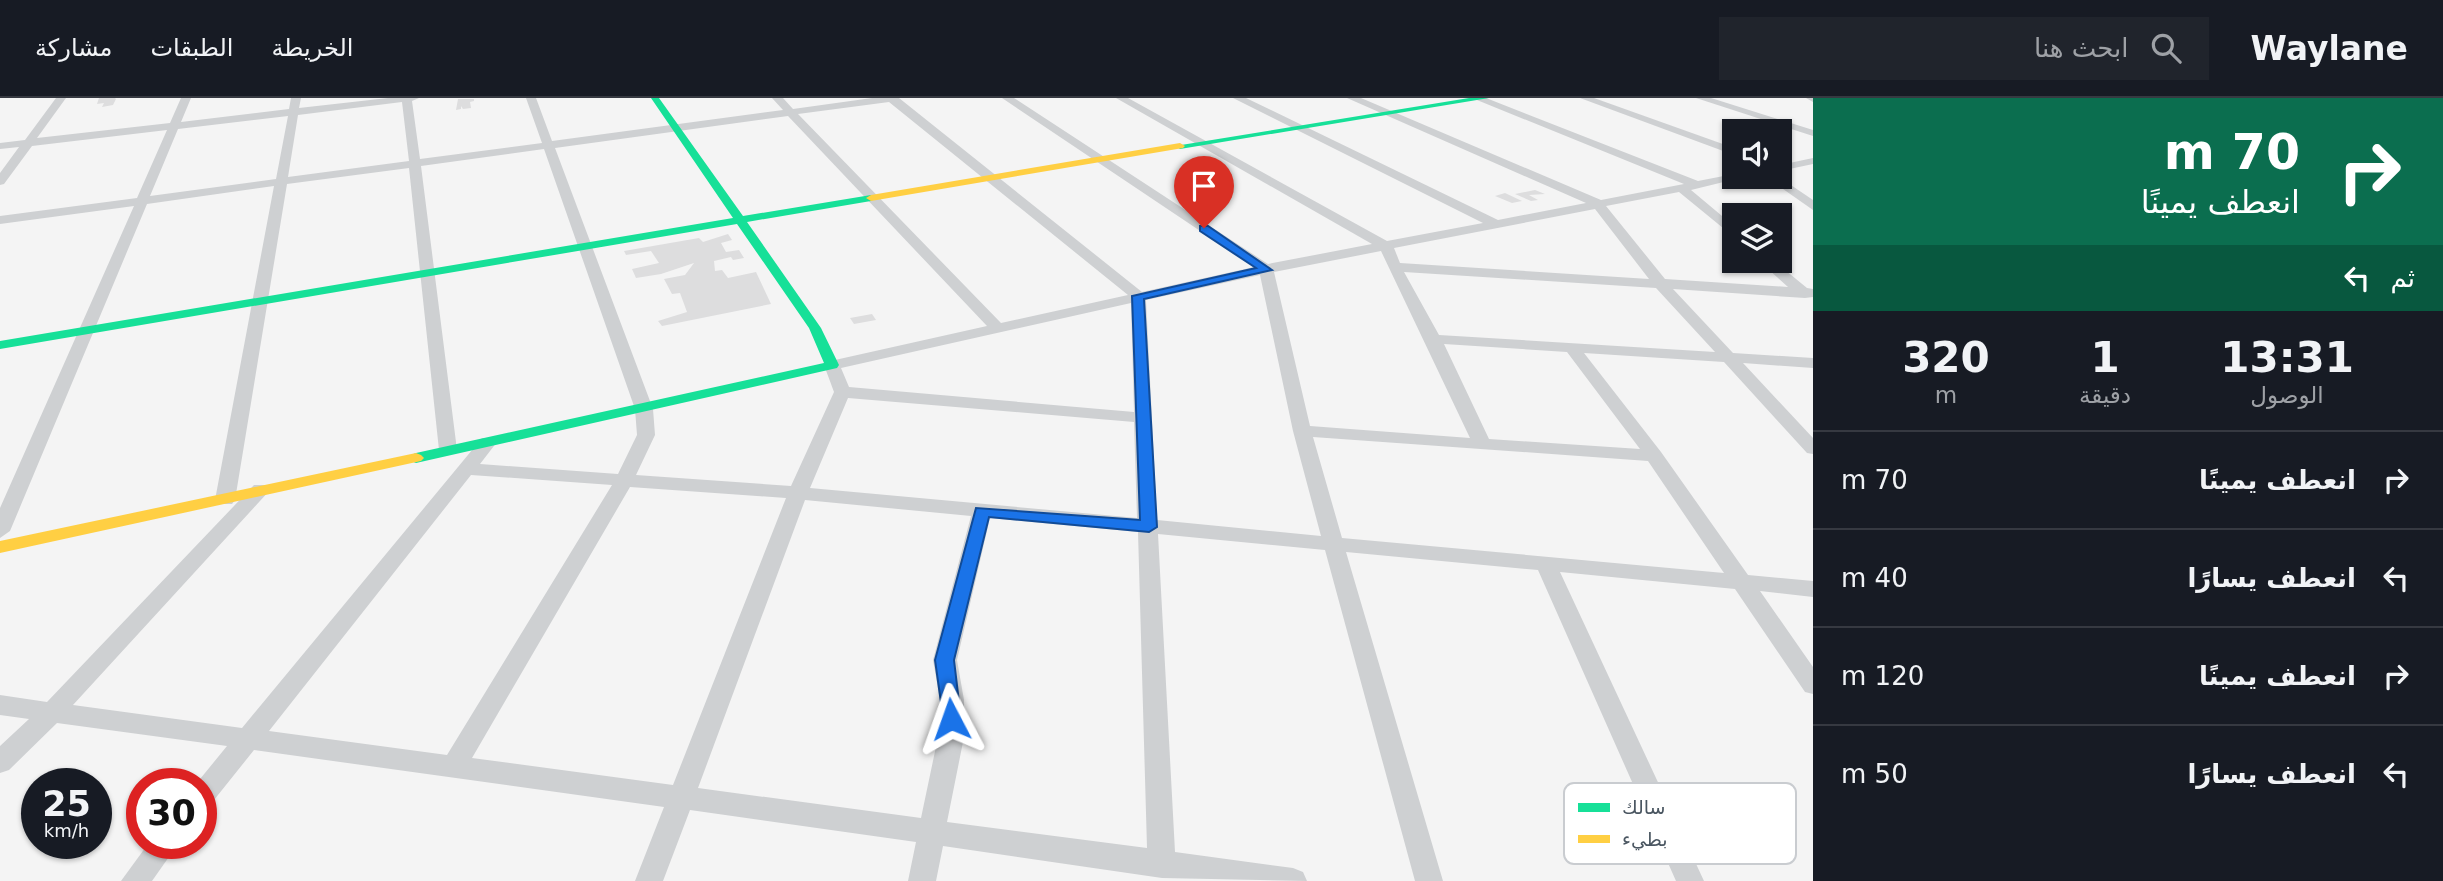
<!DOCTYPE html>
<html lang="ar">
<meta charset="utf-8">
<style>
:root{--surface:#171b24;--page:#20242c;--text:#f1f3f6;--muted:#9ea1a6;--line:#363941}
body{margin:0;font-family:"DejaVu Sans","Noto Sans Arabic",sans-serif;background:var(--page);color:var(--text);direction:rtl;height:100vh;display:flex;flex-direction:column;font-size:26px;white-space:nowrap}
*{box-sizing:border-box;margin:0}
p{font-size:23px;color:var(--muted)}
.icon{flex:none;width:38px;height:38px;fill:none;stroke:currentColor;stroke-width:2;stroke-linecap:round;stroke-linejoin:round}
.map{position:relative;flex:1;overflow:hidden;direction:ltr}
.panel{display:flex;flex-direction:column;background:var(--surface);width:630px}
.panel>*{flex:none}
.guide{background:#0b6e4f;color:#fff;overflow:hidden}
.controls{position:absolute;left:1722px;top:21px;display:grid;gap:14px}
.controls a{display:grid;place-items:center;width:70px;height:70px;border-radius:0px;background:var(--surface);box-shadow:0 2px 5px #0004;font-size:35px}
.speed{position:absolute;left:21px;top:670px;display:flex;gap:14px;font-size:35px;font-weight:700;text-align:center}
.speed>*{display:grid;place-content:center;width:91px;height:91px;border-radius:50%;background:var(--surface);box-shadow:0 2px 5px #0004;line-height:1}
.speed small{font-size:18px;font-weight:400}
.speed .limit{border:10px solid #d22;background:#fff;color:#111}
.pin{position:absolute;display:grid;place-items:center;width:60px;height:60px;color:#fff;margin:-72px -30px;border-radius:50% 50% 50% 0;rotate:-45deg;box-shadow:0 0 7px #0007}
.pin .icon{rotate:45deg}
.me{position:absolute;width:77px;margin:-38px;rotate:356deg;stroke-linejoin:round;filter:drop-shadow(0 0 5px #0008)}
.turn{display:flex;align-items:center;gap:24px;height:147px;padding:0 28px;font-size:32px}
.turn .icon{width:91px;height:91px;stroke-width:2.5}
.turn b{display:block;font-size:49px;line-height:60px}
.then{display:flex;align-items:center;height:66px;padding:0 28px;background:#0003;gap:14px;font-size:26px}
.eta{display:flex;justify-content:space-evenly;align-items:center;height:119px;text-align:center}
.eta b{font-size:42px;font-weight:700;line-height:49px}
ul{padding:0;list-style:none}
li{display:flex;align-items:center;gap:21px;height:98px;padding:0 28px;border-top:2px solid var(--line)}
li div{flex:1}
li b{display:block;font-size:26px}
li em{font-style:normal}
header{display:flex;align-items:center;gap:42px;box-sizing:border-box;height:98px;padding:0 35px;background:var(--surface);border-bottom:2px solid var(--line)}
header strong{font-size:33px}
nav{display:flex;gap:38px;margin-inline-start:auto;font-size:24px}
.search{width:490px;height:63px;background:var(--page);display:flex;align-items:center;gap:18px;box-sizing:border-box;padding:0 24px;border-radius:0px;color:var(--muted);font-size:26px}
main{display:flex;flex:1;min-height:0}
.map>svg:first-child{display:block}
.building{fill:#ddddde}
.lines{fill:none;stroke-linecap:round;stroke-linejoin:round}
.street{fill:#ced0d2;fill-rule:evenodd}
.fast{fill:#16e098;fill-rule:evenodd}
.slow{fill:#ffcf43;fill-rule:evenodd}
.route{fill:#1a73e8;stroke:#114b97;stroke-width:2}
.key{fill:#fff;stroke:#c9ccd0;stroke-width:2}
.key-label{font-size:19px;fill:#4a5661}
</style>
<header>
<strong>Waylane</strong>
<div class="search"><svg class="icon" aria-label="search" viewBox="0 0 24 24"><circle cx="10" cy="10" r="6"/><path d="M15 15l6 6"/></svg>ابحث هنا</div>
<nav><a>الخريطة</a><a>الطبقات</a><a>مشاركة</a></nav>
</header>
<main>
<section class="panel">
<div class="guide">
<div class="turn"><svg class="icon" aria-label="right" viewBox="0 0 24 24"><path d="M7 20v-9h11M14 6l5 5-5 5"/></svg><div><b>70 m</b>انعطف يمينًا</div></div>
<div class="then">ثم<svg class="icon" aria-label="left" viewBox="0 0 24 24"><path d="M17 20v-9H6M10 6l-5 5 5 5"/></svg></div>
</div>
<div class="eta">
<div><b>13:31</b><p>الوصول</p></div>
<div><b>1</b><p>دقيقة</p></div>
<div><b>320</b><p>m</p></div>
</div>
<ul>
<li><svg class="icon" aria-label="right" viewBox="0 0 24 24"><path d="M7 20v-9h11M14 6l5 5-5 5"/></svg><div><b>انعطف يمينًا</b></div><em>70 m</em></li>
<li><svg class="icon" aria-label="left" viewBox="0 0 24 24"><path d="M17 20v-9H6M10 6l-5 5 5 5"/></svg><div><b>انعطف يسارًا</b></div><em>40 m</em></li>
<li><svg class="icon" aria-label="right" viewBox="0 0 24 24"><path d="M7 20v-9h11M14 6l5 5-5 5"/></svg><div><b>انعطف يمينًا</b></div><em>120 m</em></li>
<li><svg class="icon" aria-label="left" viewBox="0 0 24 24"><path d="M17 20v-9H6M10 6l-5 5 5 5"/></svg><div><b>انعطف يسارًا</b></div><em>50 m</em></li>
</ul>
</section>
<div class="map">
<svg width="1813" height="783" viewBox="0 0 1813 783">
<rect width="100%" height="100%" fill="#f4f4f4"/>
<g class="building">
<path d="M99,0H115L116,1L113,7L102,9L104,5L97,6Z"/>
<path d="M458,1H474V3L470,4L471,10L463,11L461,8V11L456,12Z"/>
<path d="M1535,92L1545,96L1529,97L1538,102L1531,103L1515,96Z"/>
<path d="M1505,95L1522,103L1512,105L1495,98Z"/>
<path d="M728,136L732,142L721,145L726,154L739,152L744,160L733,162L731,159L714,163L715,173L722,172L728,180L756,174L771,206L662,228L658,223L687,214L680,195L672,196L664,181L685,177L694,165L661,176L636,180L632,171L659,165L651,153L626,157L624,153L699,140L703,144Z"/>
<path d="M872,216L876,222L854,226L850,220Z"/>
</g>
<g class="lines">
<g class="street">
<path d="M56,0H66L37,40L170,25L181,0H191L181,24L289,11L291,0H301L299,10L388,0H419L412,3L420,61L542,45L526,0H536L552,43L783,12L772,0H783L793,11L872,0H899L1142,194L1254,169L1002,0H1014L1268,166L1372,146L1116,0H1128L1387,143L1483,125L1233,0H1246L1498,122L1586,105L1347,0H1361L1601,102L1684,86L1472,0H1486L1698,83L1734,76V79H1744L1691,92L1734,128V139L1679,94L1606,108L1665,181L1788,189L1759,163H1774L1807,190L1813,191V199L1805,200L1673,191L1733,255L1813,260V270L1743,265L1813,340V356L1807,355L1724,264L1584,255L1661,354L1748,477L1813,483V499L1760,493L1813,569V596L1805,594L1735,491L1560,474L1704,783H1676L1538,472L1346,454L1443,783H1415L1325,452L1158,436L1175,754L1293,770L1303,774L1307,783L1162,780L943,748L936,783H908L916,744L690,712L663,783H635L664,709L254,652L210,707L201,710V686H196L227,648L57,625L9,672L0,675V648L29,621L0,617V597L47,604L254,387H268L271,391L73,607L242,630L482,340H494L497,344L480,366L618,376L637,337L635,311L544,51L421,68L457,352L448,357L439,352L409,70L287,86L235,402L232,406H218L215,402L274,88L147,106L10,433L0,440V410L134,108L0,126V118L137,100L167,32L32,48L4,86L0,87V75L19,49L0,51V45L25,42ZM402,4L409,63L288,79L298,17ZM889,4L1128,197L1001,225L798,16ZM288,18L276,81L150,98L178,31ZM788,18L987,228L826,264L824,267L834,294L791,388L636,377L655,337L653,311L555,50ZM1595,111L1649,181L1400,165L1394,150ZM1381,153L1470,340L1310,328L1274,174ZM1404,174L1656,190L1715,254L1439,237ZM1260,177L1293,333L1321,438L1157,422L1146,202ZM1131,205L1134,314L849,289L841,270ZM1444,246L1567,254L1640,351L1489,341ZM848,300L1134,324L1137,420L810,390ZM1313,339L1648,363L1724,475L1342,440ZM471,377L612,387L447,657L269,633ZM630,389L786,400L673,687L472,660ZM805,402L971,418L933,562L940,602L938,639L921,720L698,690ZM990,420L1138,434L1147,750L947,724L964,639V602L957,562Z"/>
<path d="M1580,0H1594L1734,50V57Z"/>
<path d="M1696,0H1711L1813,32V38Z"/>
<path d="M1806,0H1813V4Z"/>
<path d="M1813,60V66L1780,73V67Z"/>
<path d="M1766,79H1779L1813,102V112Z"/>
<path d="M148,746H178L152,783H121Z"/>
</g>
<g class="fast">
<path d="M651,0H659L743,118L871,97L876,100L871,103L747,124L821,230L839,267L837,270L416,365L411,363L408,360L411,357L416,355L824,265L809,230L737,126L0,251V243L733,120Z"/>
<path d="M1469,0H1489L1180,51L1175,48Z"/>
</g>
<g class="slow">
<path d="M1180,45L1185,48L1183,50L871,103L866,100L871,97Z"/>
<path d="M416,355L421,357L424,360L421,363L0,455V443Z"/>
</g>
</g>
<path class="route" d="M1200,128H1208L1272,172L1144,201L1157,429L1149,434L989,419L954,562L961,621L958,626H944L935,562L976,410L1140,422L1132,198L1256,170L1200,133Z"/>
<rect x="1564" y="685" width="232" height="81" rx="10" class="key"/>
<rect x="1578" y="705" width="32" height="9" fill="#16e098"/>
<rect x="1578" y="737" width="32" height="8" fill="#ffcf43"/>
<g class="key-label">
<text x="1622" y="716">سالك</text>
<text x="1622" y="748">بطيء</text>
</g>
</svg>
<div class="controls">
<a><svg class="icon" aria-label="sound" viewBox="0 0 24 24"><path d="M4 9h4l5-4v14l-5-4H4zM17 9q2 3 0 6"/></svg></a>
<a><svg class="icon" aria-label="layers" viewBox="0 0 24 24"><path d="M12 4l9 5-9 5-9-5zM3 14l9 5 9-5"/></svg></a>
</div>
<div class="speed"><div>25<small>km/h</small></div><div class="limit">30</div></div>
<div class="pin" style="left:1204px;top:130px;background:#d93025"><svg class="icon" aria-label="arrive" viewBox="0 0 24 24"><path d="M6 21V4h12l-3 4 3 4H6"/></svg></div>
<svg class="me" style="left:951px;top:621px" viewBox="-20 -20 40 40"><path d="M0-17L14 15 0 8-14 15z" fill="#1a73e8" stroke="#fff" stroke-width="4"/></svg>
</div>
</main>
